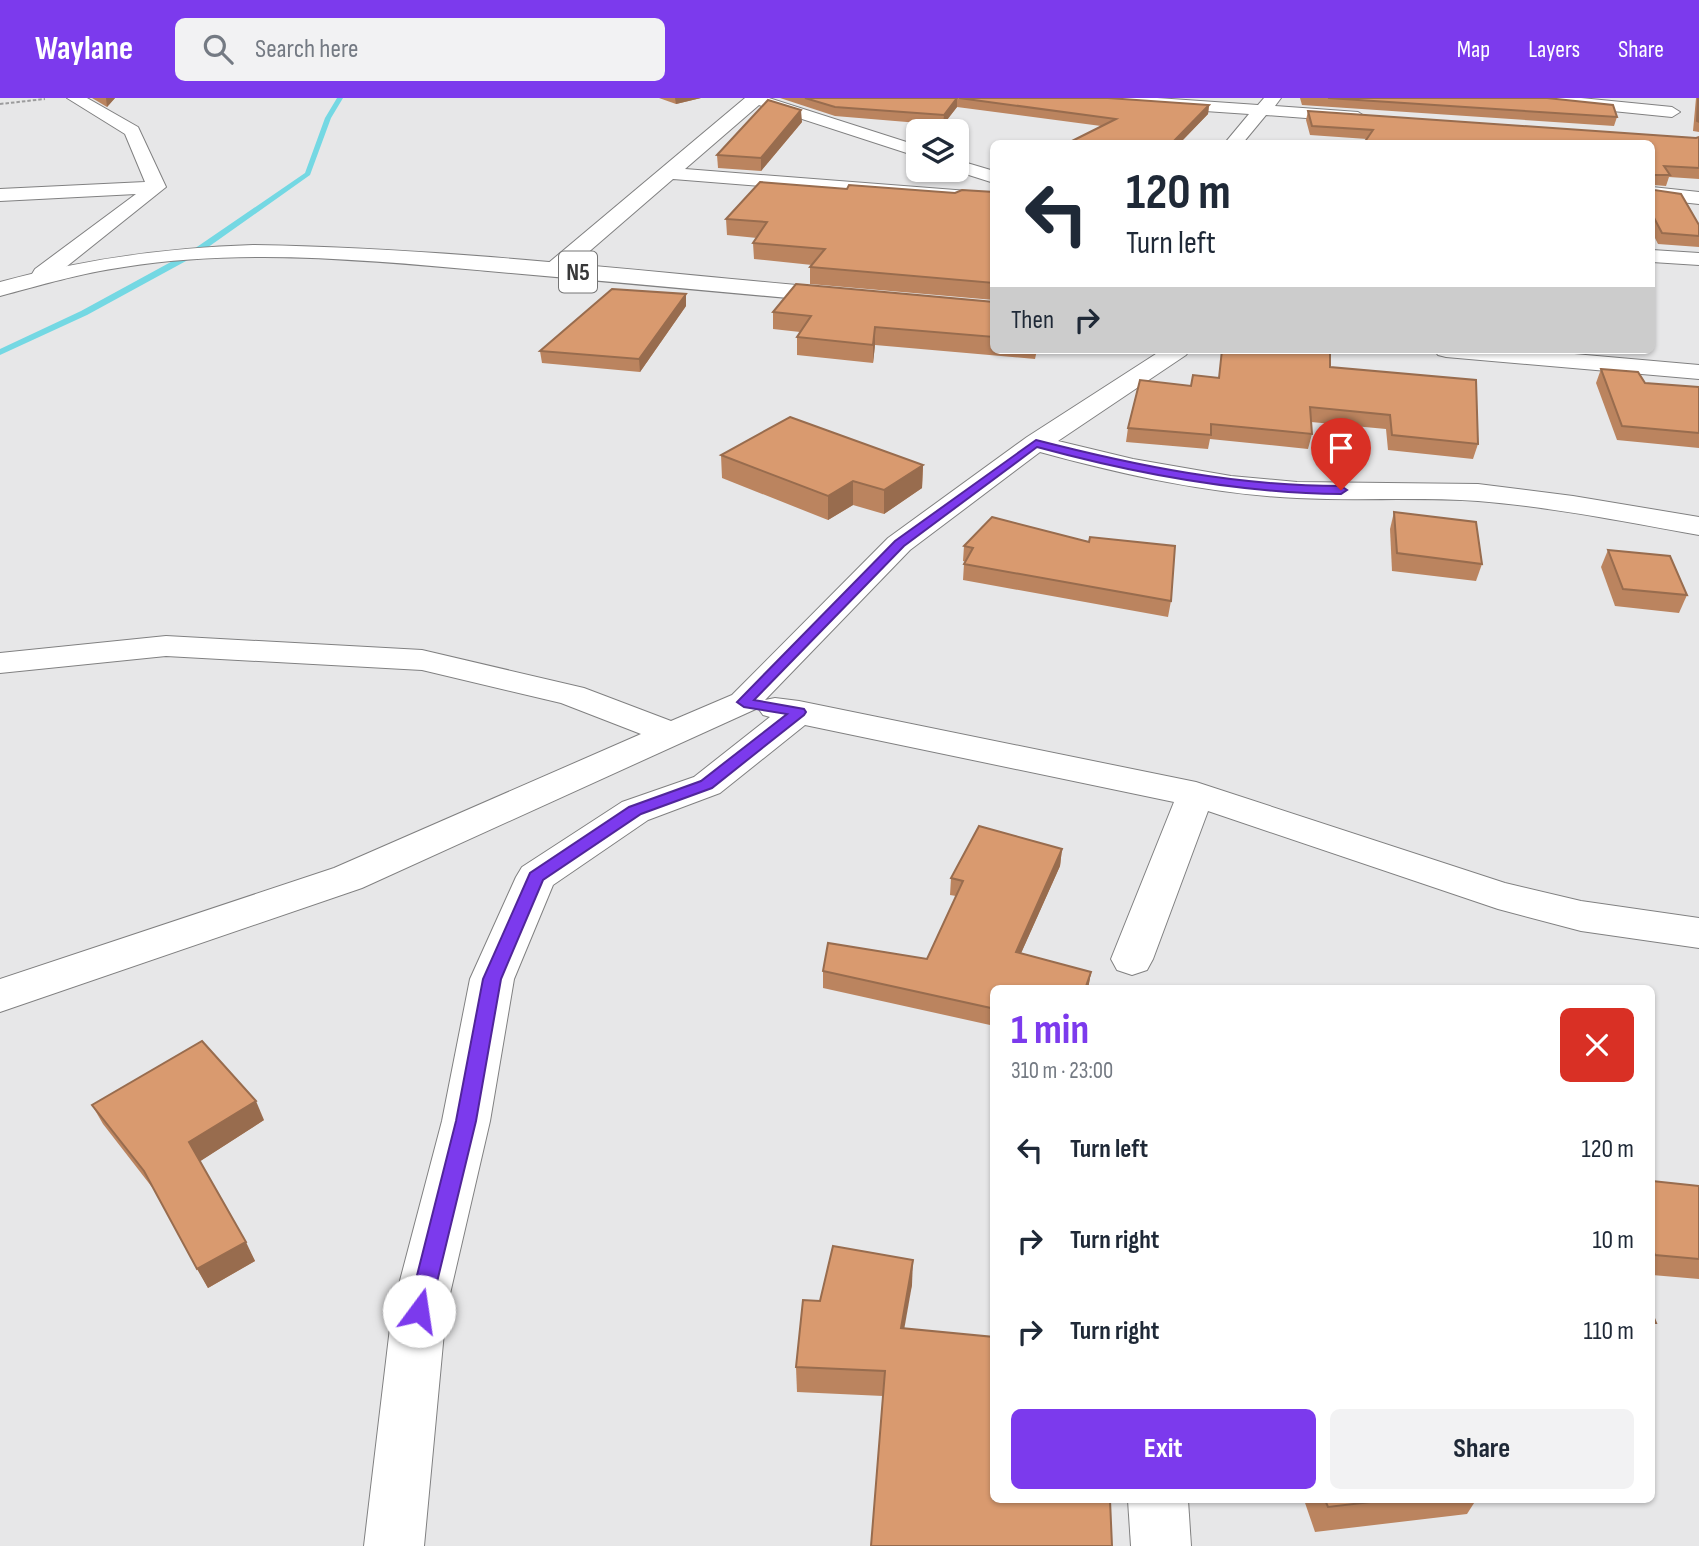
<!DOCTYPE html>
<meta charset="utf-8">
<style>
:root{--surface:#fff;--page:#f2f2f3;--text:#1f2937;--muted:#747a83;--accent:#7c3aed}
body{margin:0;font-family:"Sofia Sans Condensed",sans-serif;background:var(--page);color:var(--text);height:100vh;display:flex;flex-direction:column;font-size:26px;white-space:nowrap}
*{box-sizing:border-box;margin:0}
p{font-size:23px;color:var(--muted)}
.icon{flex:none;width:38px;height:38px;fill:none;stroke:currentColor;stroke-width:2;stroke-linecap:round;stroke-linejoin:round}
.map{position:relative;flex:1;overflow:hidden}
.panel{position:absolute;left:990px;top:887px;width:665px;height:518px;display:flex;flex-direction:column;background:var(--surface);border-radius:10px;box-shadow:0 2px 5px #0004}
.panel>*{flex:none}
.top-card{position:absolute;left:990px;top:42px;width:665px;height:214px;border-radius:10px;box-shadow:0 2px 5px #0004;background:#fff;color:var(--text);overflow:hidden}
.tools{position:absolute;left:906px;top:21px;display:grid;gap:14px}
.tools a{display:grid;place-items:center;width:63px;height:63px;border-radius:10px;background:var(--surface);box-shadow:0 2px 5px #0004;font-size:35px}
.pin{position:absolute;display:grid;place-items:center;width:60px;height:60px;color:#fff;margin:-72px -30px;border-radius:50% 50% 50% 0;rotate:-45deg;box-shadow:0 0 7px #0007}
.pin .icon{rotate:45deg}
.me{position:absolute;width:77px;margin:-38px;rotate:14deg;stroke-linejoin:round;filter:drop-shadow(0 0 5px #0008)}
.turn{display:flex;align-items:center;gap:24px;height:147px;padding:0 21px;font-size:32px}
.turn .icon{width:91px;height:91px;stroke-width:2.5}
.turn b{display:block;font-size:49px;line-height:60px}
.then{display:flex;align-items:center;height:66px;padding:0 21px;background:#0003;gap:14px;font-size:26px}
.round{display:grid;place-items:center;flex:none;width:74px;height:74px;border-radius:10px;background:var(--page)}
.overview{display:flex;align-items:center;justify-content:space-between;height:119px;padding:0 21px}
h1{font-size:42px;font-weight:700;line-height:52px;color:var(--accent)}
.cta{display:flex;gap:14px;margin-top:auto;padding:14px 21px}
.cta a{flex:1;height:80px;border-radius:10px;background:var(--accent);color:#fff;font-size:28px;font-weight:700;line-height:80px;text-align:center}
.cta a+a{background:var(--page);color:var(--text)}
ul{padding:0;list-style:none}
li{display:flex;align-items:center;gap:21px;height:91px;padding:0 21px}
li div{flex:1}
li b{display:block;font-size:26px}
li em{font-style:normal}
header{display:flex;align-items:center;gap:42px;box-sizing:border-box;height:98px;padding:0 35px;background:var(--accent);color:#fff}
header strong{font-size:33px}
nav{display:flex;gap:38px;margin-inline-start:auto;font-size:24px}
.search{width:490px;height:63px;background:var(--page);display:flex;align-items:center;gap:18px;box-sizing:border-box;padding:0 24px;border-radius:10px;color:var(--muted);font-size:26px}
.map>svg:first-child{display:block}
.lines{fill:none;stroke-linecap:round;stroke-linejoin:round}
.stream{fill:#74d8e3;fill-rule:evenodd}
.minor-casing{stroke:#808081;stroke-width:2}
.trunk-casing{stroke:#808081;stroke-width:2}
.path{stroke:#9c9c9d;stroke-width:2;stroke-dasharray:3.5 2;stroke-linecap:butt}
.minor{fill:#fff;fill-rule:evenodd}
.trunk{fill:#fff;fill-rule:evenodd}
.wall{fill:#bb845f}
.shaded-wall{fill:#986c4e}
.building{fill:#d99a6f;stroke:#986c4e;stroke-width:2}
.route{fill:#7c3aed;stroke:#51269a;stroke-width:2}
.labels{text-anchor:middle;stroke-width:5;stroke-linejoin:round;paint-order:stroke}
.shield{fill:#fff;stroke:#747474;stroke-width:2}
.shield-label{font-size:24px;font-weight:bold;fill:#383839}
</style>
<header>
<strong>Waylane</strong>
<div class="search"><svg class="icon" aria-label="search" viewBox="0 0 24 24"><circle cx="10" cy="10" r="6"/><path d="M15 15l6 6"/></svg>Search here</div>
<nav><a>Map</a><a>Layers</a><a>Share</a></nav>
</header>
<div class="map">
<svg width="1699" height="1448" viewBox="0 0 1699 1448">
<rect width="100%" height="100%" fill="#e7e7e8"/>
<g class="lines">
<path class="stream" d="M337,0H343L331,20L310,77L197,157L87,217L0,257V251L81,213L191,153L305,75L325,20Z"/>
<g class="minor-casing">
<g id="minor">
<path d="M67,0H87L138,29L166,89L51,181H35L32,176L35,171L136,96L0,103V91L145,84L125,36Z"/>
<path d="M745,0H769L919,48V59L759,7L685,71L994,95V107L673,81L562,177H546L543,172L546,167Z"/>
<path d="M1080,0H1157L1258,7L1264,0H1281L1275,8L1358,14L1366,19L1358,24L1266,17L1242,46H1224L1249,16L1088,5Z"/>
<path d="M1525,0H1581L1672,9L1680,14L1672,19L1533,5Z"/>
<path d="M957,62L994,73V85L953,72H957Z"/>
<path d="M1652,89L1699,94V106L1652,101Z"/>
<path d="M1652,152L1699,155V167L1652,164Z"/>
<path d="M1162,252H1190L1186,257L1058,343L1133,361L1231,378L1297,384L1478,386L1573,398L1699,419V437C1626,424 1552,409 1478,403C1418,399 1357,403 1297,400C1210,396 1124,377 1040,354L910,452L765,602L775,600L799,603L1196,684L1505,785L1581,803L1699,820V850L1581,833L1498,811L1208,713L1153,861L1147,872L1132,877L1117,872L1111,861L1174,704L805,627L720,695L648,722L553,787L514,881L490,1023L446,1213L424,1448H364L392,1213L442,1023L470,881L516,779L522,769L622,704L694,679L770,619L763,617L758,610L362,790L0,914V881L334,770L641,636L561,605L422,572L166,558L0,575V555L166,538L422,552L584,590L671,623L732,597L888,440L1027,339Z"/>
<path d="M1128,1402H1188L1191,1448H1131Z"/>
</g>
</g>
<g class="trunk-casing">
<g id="trunk">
<path d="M253,147C449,150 646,174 842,191L850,193L853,198L850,203L842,205C724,194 606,183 488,173C368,162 244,150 124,169C81,175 41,187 0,198V184C85,161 164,150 253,147Z"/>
<path d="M1434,252H1529L1699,267V281L1446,259L1438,257Z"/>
</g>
</g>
<path class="path" d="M0,6L45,1"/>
<use href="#minor" class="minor"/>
<use href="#trunk" class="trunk"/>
</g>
<g class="wall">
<path d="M92,0H115L107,9Z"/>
<path d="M659,0H701L676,6Z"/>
<path d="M780,0H1108L1209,7L1208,16L1179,46H1066L1101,28L957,9L943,27L835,18Z"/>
<path d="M1300,0H1547L1617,19L1614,28L1302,7Z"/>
<path d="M1696,0H1699V34L1693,33Z"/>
<path d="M1308,13L1696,40L1699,39V81L1669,79L1666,88L1654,87V92L1699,127V149L1658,146L1652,134V46L1367,41L1310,37L1306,22Z"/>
<path d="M802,24L761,73L718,70L717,57Z"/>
<path d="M994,76V94L991,92L992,77Z"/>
<path d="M847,91L955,95L994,94V202L810,186V169L812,167L754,161L753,145L757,140L727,137L726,121Z"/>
<path d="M994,204V252H1037L1035,261L875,247L873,265L797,257V239L800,234L773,231V214Z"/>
<path d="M686,208L640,274L542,265L540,253Z"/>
<path d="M1330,269L1478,346L1473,361L1388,352L1386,331L1311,324L1312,336L1308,351L1210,341L1208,351L1126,344L1128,330L1191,288L1218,280Z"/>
<path d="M1601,271L1645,285L1699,289V350L1617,342L1596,285Z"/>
<path d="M721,357L923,367L922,390L884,416L853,407L828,422L722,380Z"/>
<path d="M1394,414L1482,466L1476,483L1392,473L1390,431Z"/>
<path d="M964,448L1171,503L1168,519L963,482L964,466L966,464L963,463Z"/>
<path d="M1608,452L1687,497L1679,515L1615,508L1601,469Z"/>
<path d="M1062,751L1060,768L1021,855L1091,874L1088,891H994V914L990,927L823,890V873L927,861L956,798L950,797L951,780Z"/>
<path d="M92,1007L264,1022L200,1063L255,1163L208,1190L155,1093L103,1026Z"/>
<path d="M1652,1083L1699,1088V1181L1652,1177Z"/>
<path d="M912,1187L883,1298L797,1294L796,1269L820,1203Z"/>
<path d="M1304,1402H1476L1467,1416L1315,1434Z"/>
</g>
<g class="shaded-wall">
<path d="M106,0H115L107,9Z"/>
<path d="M675,0H701L676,6Z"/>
<path d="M957,0V9L943,27L944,17Z"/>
<path d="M1209,7L1208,16L1179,46H1171Z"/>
<path d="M801,12L802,24L761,73V60Z"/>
<path d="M686,196V208L640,274L639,261Z"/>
<path d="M875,229V247L873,265V247Z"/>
<path d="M923,367L922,390L884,416V392Z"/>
<path d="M853,383V407L828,422V398Z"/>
<path d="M1062,751L1060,768L1014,871L1016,854Z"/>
<path d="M1091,874L1088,891H1085Z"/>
<path d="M994,901V914L990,927L991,910Z"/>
<path d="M256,1003L264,1022L199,1064L189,1044Z"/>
<path d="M246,1144L255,1163L208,1190L197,1171Z"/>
<path d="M913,1162L912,1187L900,1255L901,1230Z"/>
</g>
<g class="building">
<path d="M805,0H957L944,17L835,9Z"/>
<path d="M959,0H1108L1209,7L1171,46H1066L1116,21Z"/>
<path d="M1328,0H1547L1613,7L1617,19Z"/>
<path d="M1698,0H1699V24L1697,23Z"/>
<path d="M768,2L801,12L761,60L717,57Z"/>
<path d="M1308,13L1696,40L1699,39V70L1664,68L1670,77H1654V92L1681,96L1699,127V138L1662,135L1652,116V46H1368L1364,45L1373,32L1312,28Z"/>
<path d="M760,84L847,91L849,87L955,95L962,92L994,94V185L810,169L825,151L753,145L767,124L726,121Z"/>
<path d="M796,186L994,204V239L875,229L873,247L797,239L811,218L773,214Z"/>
<path d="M612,191L686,196L639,261L540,253Z"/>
<path d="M1222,252H1296L1330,255V269L1476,282L1478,346L1392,337L1390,317L1310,309L1312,336L1211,326V337L1128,330L1140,282L1191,288L1193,277L1219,280Z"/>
<path d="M1601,271L1638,274L1645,285L1699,289V335L1622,328Z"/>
<path d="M790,319L923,367L884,392L853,383L828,398L721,357Z"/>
<path d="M1394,414L1476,424L1482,466L1397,455Z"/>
<path d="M992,419L1089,444L1090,439L1175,448L1171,503L964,466L973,450L964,448Z"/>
<path d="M1608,452L1670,458L1687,497L1623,491Z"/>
<path d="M979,728L1062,751L1016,854L1091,874L1085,891H994V901L991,910L823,873L828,845L927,861L963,783L951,780Z"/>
<path d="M202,943L256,1003L189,1044L246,1144L197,1171L144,1073L92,1007Z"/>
<path d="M1652,1083L1699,1088V1161L1655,1157L1652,1149Z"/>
<path d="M833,1148L913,1162L901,1230L994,1239V1402H1110L1112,1448H871L885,1273L796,1269L803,1202L820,1203Z"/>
<path d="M1652,1215L1656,1225H1652Z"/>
<path d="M1325,1402H1388L1328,1409Z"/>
</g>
<path class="route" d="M1036,342C1137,368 1236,388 1341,388L1347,392L1341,396C1238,395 1136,376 1037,349L904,448L754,602L804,611L806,614L804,617L712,690L641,716L543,782L501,881L476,1023L430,1213L427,1220L419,1223L411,1220L408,1213L456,1023L483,881L530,775L629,709L701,683L787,616L744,609L737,604L895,443Z"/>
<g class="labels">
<rect class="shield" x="559" y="153.5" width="38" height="41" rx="5"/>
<g class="shield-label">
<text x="578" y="182">N5</text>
</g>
</g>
</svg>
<div class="tools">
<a><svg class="icon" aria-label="layers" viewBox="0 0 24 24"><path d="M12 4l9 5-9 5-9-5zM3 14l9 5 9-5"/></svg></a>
</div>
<div class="pin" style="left:1341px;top:392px;background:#d93025"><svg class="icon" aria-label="arrive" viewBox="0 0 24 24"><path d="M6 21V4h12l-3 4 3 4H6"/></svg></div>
<svg class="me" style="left:419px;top:1213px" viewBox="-20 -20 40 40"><circle r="19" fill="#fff"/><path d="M0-13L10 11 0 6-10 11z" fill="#7c3aed"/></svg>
<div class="top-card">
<div class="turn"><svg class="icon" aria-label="left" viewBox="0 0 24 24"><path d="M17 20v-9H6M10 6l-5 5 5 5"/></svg><div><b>120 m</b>Turn left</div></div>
<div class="then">Then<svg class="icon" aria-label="right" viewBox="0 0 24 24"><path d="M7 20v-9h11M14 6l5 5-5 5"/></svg></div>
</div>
<section class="panel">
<div class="overview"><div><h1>1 min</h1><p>310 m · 23:00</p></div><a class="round" style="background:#d93025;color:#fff"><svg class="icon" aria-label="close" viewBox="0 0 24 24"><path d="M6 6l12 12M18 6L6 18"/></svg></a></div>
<ul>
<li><svg class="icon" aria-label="left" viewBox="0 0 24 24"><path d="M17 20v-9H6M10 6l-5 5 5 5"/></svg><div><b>Turn left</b></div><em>120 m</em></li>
<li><svg class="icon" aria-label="right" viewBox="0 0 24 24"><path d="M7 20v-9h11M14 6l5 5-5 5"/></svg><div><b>Turn right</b></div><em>10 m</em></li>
<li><svg class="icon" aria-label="right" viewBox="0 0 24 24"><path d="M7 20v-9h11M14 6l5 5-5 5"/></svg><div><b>Turn right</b></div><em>110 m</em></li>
</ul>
<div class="cta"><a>Exit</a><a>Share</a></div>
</section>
</div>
